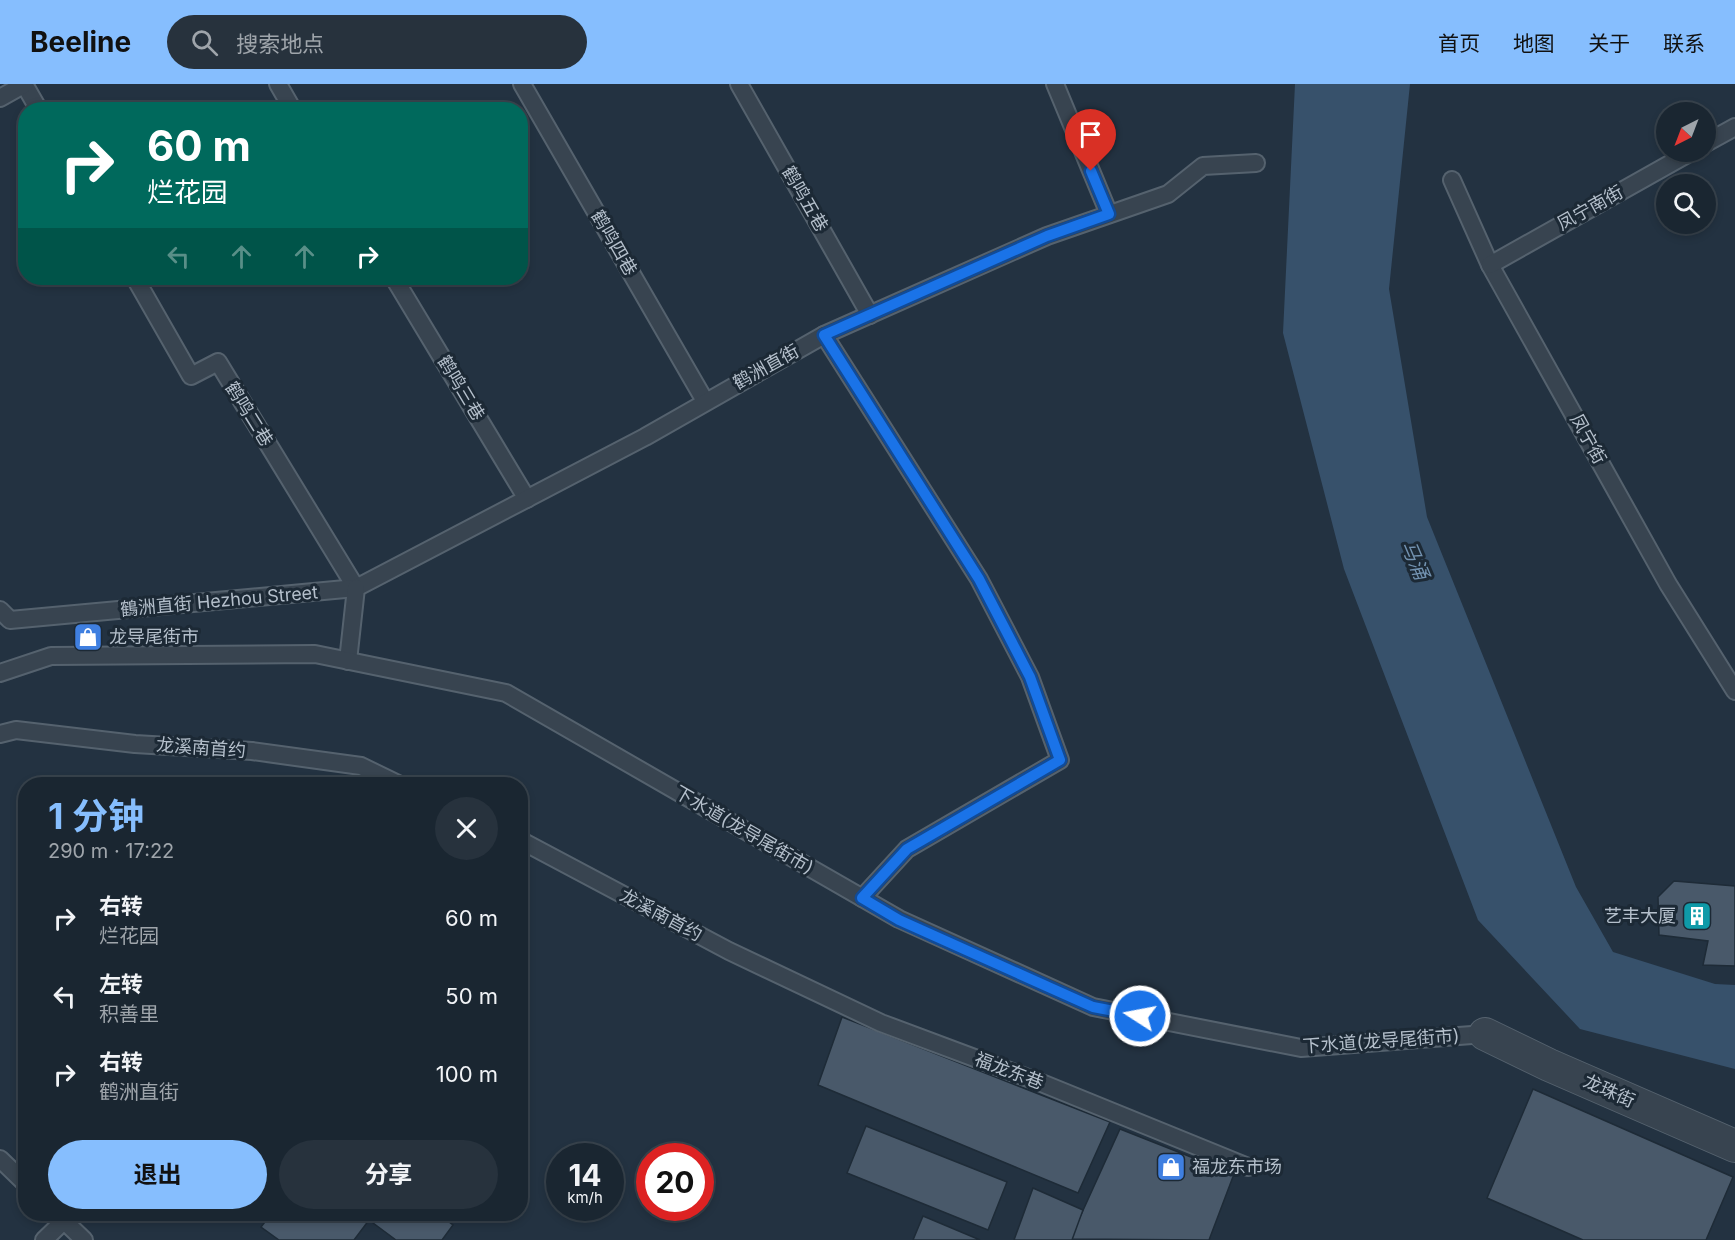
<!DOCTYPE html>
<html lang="zh">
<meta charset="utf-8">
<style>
:root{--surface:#1a2631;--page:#27323d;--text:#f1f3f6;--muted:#9fa5ab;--line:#38434d;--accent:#86befe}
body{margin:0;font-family:Inter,"Noto Sans SC",sans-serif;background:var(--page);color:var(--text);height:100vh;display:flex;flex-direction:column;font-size:22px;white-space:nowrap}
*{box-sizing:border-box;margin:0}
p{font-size:20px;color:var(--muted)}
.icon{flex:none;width:33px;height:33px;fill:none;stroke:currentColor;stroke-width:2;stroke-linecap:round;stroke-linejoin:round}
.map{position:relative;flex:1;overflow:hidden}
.sheet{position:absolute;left:18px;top:693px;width:510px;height:444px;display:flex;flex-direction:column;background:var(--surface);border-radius:24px;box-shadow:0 3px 9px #0003,0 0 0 2px var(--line)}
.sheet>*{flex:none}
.banner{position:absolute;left:18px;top:18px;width:510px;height:183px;border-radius:24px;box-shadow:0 3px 9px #0003,0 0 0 2px var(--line);background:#00695c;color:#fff;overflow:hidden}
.needle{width:39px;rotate:222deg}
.fabs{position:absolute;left:1656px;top:18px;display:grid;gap:12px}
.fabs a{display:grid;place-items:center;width:60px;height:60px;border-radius:50%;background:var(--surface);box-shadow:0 3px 9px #0003,0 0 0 2px var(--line);font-size:30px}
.speed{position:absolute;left:546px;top:1059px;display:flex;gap:12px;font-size:30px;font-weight:700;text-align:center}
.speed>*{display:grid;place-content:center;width:78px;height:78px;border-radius:50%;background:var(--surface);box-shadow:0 3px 9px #0003,0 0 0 2px var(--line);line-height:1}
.speed small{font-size:15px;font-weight:400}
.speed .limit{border:9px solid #d22;background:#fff;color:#111}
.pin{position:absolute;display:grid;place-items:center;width:51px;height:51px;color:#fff;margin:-62px -26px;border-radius:50% 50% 50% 0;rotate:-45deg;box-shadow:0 0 6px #0007}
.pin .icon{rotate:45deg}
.me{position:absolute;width:66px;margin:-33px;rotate:281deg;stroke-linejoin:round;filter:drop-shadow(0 0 4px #0008)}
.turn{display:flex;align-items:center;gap:21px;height:126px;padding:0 30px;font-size:27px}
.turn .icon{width:78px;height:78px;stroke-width:2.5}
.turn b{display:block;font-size:42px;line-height:51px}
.lanes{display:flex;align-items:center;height:57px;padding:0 30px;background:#0003;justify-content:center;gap:30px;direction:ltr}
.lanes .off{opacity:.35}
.round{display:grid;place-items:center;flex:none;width:63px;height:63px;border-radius:32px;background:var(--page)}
.overview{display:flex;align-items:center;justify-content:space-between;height:102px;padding:0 30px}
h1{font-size:36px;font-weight:700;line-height:45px;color:var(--accent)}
.action{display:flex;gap:12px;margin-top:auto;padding:12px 30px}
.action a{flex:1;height:69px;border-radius:36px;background:var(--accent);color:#111;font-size:24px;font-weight:700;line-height:69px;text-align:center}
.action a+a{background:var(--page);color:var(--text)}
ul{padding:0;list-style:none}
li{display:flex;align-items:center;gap:18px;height:78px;padding:0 30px}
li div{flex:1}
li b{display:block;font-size:22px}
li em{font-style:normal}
header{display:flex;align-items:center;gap:36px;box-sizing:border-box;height:84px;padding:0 30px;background:var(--accent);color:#111}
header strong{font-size:28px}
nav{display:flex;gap:33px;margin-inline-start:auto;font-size:21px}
.search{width:420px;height:54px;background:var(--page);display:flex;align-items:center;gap:15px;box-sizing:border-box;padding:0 21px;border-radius:33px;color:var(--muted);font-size:22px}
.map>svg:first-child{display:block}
.water{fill:#37516b}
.building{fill:#49596a;stroke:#1e2b37;stroke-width:1.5}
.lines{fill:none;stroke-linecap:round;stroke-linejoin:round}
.service-casing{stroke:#55626e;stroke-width:20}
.minor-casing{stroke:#55626e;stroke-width:34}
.service{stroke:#384450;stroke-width:16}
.minor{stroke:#384450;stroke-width:32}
.route-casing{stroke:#114b97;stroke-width:15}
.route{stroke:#1a73e8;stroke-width:10}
.labels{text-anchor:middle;stroke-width:6;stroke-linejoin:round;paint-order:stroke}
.street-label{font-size:18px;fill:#b4bfcb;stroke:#1c2935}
.poi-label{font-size:18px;fill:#b4bfcb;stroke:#1c2935;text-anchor:start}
.water-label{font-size:20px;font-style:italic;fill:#7292b0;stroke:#1c2935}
</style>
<header>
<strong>Beeline</strong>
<div class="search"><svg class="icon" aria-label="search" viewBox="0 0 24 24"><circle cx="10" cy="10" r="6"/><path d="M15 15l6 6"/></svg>搜索地点</div>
<nav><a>首页</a><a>地图</a><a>关于</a><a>联系</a></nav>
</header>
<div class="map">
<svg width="1735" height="1156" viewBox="0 0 1735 1156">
<rect width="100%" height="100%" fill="#233241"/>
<path class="water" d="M1295,0H1410L1389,205L1427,433L1576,803L1613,868L1715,900L1735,901V985L1580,945L1478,836L1344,485L1283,249Z"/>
<g class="building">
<path d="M1674,797L1735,802V882L1703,881L1708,857L1659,851L1658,813Z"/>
<path d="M842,933L1110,1038L1078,1109L818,1001Z"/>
<path d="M1533,1005L1733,1093L1706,1156H1583L1487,1114Z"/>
<path d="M866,1042L1007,1098L988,1146L847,1089Z"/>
<path d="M1120,1045L1234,1090L1209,1156L1070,1155Z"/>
<path d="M1033,1104L1083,1126L1072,1156H1014Z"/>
<path d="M271,1130H438L453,1141L442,1156H396L369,1136L354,1156H279L261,1143Z"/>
<path d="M923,1132L980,1156H913Z"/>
</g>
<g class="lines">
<g class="service-casing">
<g id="service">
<path d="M24,0L39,26"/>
<path d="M278,0L293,26"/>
<path d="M522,0L705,317"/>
<path d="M739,0L870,231"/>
<path d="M1055,0L1109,130"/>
<path d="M0,14L25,0"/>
<path d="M1706,59L1735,43"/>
<path d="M1452,96L1490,181L1668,500L1735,607"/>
<path d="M1490,181L1691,68"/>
<path d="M135,194L191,292L218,278L356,504"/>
<path d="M394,194L527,415"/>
<path d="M824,251L979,495L1030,593L1060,676L907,765L862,814"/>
<path d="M0,526L10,536L356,504L645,353L824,251L1047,152L1168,110L1203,82L1256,79"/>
<path d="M348,577L356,504"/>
<path d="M0,589L51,572L315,570L506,609L899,835L1093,923L1301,964L1485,950"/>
<path d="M0,650L16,646L135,660L252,667L361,682L398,700"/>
<path d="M520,756L729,867L881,939L1044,1000L1248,1083"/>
<path d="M0,1075L26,1100"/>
<path d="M57,1130L84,1156"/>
<path d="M44,1156L71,1130"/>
</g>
</g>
<g class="minor-casing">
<path id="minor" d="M1485,950L1549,981L1735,1062"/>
</g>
<use href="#service" class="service"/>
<use href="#minor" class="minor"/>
</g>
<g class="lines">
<g class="route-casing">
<path id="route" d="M1091,87L1109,130L1047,152L824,251L979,495L1030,593L1060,676L907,765L862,814L899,836L1093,923L1140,932"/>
</g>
<use href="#route" class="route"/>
</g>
<defs>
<g id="shop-square" transform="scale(1.5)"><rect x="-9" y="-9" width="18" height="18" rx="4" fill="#3f7fe0" stroke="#1c2935"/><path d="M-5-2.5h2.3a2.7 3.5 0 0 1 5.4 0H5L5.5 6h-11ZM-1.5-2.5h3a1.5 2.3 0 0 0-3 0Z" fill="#fff"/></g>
<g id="building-square" transform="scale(1.5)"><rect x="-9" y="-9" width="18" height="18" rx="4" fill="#0f9aa8" stroke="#1c2935"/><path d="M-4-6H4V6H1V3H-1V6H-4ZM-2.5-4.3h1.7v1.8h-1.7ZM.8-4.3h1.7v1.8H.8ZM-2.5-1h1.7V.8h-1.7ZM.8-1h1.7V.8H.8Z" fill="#fff"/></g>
</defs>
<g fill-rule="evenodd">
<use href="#shop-square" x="88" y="553"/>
<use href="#building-square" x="1697" y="832"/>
<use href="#shop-square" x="1171" y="1083"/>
</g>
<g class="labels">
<g class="street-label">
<text transform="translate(805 115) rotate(60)" y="6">鹤鸣五巷</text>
<text transform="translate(1590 124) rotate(-29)" y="6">凤宁南街</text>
<text transform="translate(614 159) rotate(60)" y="6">鹤鸣四巷</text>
<text transform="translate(766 283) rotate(-29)" y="6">鹤洲直街</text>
<text transform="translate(461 304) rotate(59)" y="6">鹤鸣三巷</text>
<text transform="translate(249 330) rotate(58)" y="6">鹤鸣二巷</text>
<text transform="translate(1588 355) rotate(61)" y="6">凤宁街</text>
<text transform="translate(219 517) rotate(-5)" y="6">鶴洲直街 Hezhou Street</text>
<text transform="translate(201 664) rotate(4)" y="6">龙溪南首约</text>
<text transform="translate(744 746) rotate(30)" y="6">下水道(龙导尾街市)</text>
<text transform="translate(661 831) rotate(28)" y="6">龙溪南首约</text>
<text transform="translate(1381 957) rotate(-4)" y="6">下水道(龙导尾街市)</text>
<text transform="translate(1009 987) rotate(21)" y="6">福龙东巷</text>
<text transform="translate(1609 1007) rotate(24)" y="6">龙珠街</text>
</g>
<g class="poi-label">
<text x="109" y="559">龙导尾街市</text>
<text x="1676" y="838" text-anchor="end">艺丰大厦</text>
<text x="1192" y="1089">福龙东市场</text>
</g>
<g class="water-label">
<text transform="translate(1415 476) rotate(67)" y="7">马涌</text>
</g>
</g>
</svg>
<div class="fabs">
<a><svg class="needle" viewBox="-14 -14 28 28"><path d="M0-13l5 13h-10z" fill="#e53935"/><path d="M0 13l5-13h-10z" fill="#9fa5ab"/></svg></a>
<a><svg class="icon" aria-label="search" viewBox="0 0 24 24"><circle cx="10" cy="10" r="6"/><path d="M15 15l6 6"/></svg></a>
</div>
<div class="speed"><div>14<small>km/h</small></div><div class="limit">20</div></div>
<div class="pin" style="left:1091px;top:87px;background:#d93025"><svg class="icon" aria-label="arrive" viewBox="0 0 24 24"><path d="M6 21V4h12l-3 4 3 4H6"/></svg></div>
<svg class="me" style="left:1140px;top:932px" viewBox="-20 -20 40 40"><circle r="17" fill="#1a73e8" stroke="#fff" stroke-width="3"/><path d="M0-11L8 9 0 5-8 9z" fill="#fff"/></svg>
<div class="banner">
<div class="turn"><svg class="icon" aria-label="right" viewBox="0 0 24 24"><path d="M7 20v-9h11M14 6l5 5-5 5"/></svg><div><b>60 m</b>烂花园</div></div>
<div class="lanes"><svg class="icon off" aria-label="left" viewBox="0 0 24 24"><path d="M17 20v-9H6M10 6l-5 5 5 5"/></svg><svg class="icon off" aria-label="ahead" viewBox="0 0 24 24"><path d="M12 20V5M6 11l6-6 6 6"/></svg><svg class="icon off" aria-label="ahead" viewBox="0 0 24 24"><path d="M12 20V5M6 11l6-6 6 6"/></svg><svg class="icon" aria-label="right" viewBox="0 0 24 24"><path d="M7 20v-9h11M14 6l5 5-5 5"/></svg></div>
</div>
<section class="sheet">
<div class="overview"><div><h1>1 分钟</h1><p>290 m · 17:22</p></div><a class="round"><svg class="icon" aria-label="close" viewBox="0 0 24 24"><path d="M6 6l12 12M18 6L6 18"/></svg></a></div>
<ul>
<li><svg class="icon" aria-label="right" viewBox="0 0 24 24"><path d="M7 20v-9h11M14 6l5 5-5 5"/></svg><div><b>右转</b><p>烂花园</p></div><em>60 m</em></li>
<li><svg class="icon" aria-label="left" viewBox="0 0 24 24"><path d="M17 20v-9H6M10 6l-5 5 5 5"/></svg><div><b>左转</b><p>积善里</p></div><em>50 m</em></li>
<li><svg class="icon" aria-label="right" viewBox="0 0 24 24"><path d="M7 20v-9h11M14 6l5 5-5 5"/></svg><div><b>右转</b><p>鹤洲直街</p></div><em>100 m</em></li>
</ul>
<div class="action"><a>退出</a><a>分享</a></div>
</section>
</div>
